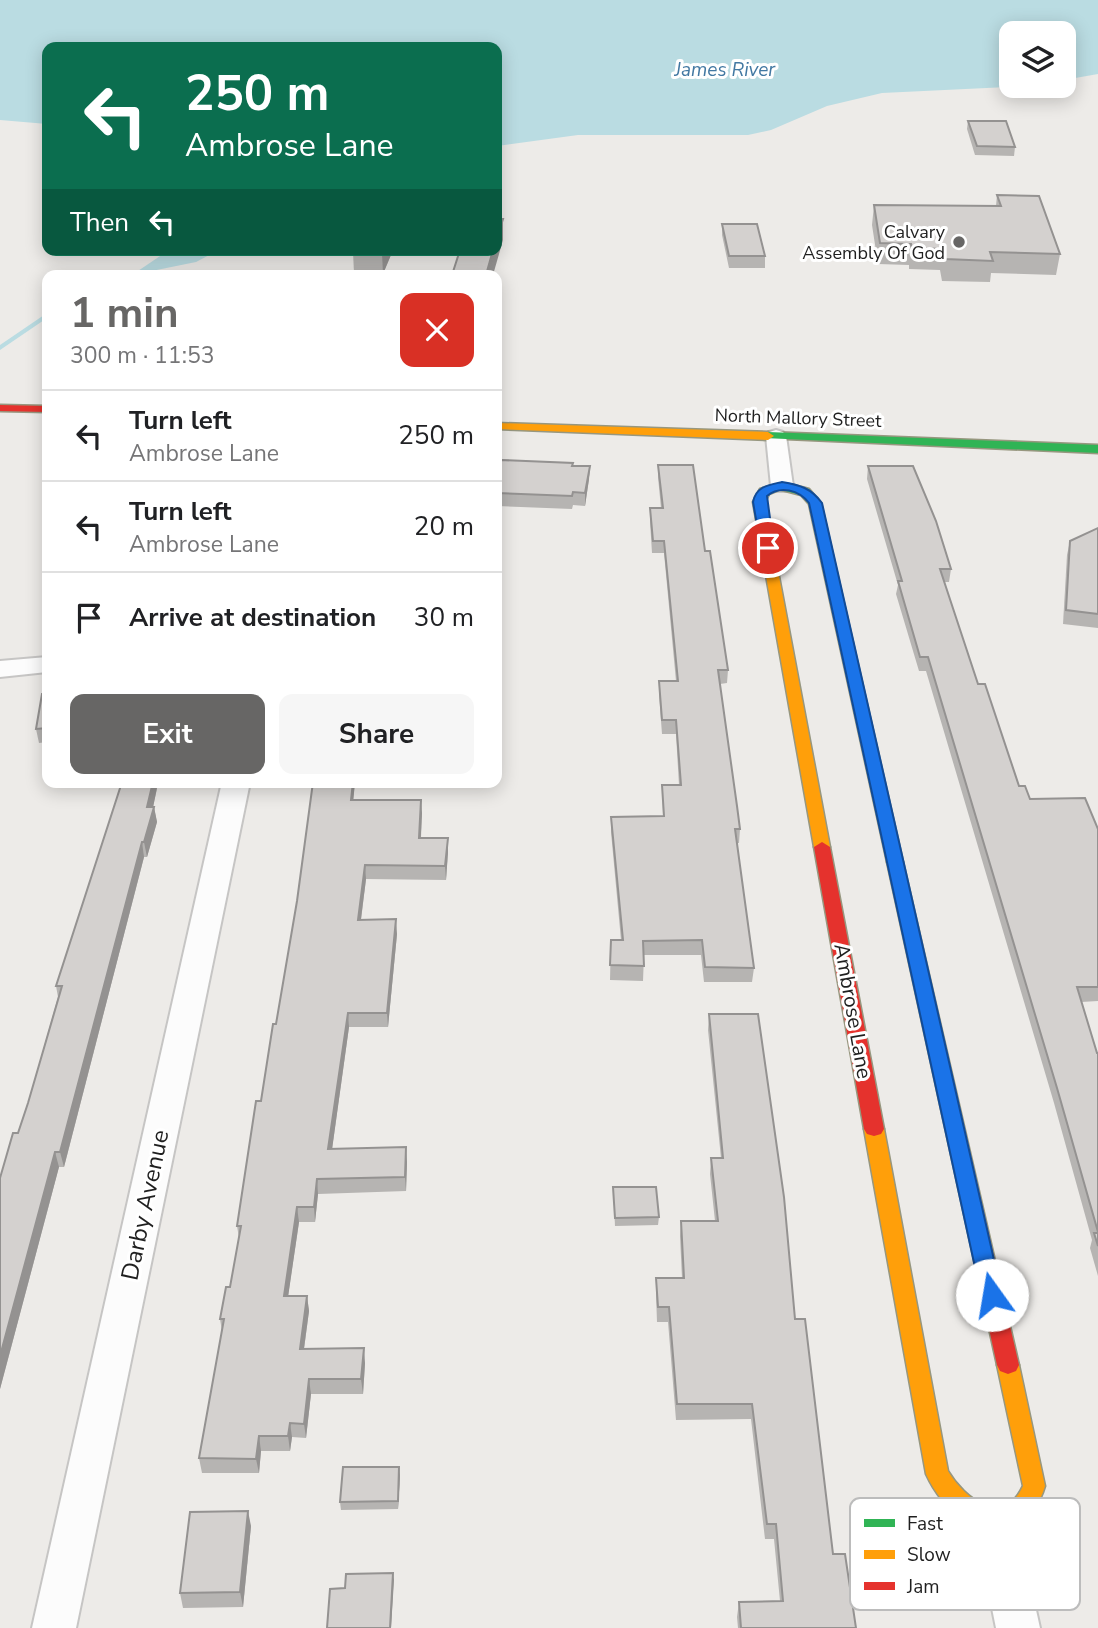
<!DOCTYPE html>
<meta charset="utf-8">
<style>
:root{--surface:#fff;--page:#f6f6f6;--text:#202124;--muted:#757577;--line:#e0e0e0;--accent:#676665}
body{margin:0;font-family:"Nunito Sans",sans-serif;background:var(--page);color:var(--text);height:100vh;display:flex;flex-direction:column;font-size:26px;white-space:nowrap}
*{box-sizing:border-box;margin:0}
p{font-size:23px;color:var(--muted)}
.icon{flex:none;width:38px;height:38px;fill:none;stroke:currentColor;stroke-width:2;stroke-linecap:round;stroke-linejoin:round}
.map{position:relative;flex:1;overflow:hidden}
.side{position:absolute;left:42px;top:270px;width:460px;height:518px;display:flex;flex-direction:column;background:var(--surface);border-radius:14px;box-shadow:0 4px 18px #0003}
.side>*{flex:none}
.guide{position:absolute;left:42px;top:42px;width:460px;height:214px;border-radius:14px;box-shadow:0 4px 18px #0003;background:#0b6e4f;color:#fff;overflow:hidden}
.tools{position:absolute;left:999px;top:21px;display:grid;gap:14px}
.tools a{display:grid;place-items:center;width:77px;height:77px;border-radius:14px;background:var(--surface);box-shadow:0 4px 18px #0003;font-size:35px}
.pin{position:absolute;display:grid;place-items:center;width:60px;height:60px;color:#fff;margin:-30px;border:4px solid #fff;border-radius:50%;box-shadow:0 2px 7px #0007}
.me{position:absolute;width:77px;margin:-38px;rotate:347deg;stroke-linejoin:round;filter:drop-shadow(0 0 5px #0008)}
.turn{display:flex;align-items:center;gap:24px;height:147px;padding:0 28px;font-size:32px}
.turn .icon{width:91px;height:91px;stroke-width:2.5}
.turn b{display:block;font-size:49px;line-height:60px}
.then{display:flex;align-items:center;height:66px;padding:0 28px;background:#0003;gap:14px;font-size:26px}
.round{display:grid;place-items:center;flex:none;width:74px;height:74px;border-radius:14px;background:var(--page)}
.summary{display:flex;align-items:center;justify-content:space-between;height:119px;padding:0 28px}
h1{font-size:42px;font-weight:700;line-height:52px;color:var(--accent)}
.action{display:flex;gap:14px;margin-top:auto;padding:14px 28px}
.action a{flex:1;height:80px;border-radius:14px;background:var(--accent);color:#fff;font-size:28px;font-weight:700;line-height:80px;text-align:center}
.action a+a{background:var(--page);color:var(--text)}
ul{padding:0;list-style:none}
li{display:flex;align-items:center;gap:21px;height:91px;padding:0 28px;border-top:2px solid var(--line)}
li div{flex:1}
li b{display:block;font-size:26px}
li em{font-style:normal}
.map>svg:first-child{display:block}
.water{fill:#badce2}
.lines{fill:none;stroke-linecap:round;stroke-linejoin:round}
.stream{fill:#badce2;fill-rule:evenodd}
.street-casing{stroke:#c6c5c4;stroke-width:4}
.fast-casing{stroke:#97977f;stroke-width:3}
.slow-casing{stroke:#97977f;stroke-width:3}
.jam-casing{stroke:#97977f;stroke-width:3}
.street{fill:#fcfcfc;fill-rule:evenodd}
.fast{fill:#30b455;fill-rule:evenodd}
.slow{fill:#ff9f0a;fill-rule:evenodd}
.jam{fill:#e5322d;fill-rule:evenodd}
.wall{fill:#b6b4b2}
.shaded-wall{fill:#949291}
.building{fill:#d4d1cf;stroke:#949291;stroke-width:2}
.route{fill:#1a73e8;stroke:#114b97;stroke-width:2}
.poi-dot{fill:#676665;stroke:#fff;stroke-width:2.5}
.labels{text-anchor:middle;stroke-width:6;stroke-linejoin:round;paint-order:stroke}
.far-poi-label{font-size:18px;fill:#1f1f1f;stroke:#fff;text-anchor:end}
.far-street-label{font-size:18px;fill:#1f1f1f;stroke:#fff}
.far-water-label{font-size:19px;font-style:italic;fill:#4278a2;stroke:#fff}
.street-label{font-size:21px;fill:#1f1f1f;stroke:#fff}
.near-street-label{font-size:24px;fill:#1f1f1f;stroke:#fff}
.key{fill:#fff;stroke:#bcbcbc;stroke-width:2}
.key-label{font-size:19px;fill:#1f1f1f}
</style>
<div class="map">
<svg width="1098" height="1628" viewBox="0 0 1098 1628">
<rect width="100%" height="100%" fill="#edebe8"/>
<g class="water">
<path d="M0,0H1098V74L1064,80V33H1012V86H1028L882,93L827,106L771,130L748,135H578L497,146V47H47V124L0,120Z"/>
<path d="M169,250H219L196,262L132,275Z"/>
</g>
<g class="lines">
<path class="stream" d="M47,313V318L0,350V345Z"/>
<g class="street-casing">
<g id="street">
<path d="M776,430L783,432L786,436L793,486L790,491H774L771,486L766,436L769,432Z"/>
<path d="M47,657V672L0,677V661Z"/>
<path d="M222,782H250L76,1628H32Z"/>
<path d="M995,1500L1010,1506L1016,1519L1040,1628H996L974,1519L980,1506Z"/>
</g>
</g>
<g class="fast-casing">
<g id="fast">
<path d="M768,432L1098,445V453L764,438V434Z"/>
<path d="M782,482L809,489L821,503L903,862L901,866H889L887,862L809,504L801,495L778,489L776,486Z"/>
</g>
</g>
<g class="slow-casing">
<g id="slow">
<path d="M497,423L768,432L774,436L768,440L497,429Z"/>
<path d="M782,482L788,486L769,494L765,502L830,847L822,852L814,847L753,502L760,489Z"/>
<path d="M874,1122L881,1124L884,1129L948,1471C964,1498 1003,1529 1023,1486L997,1365L1000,1359L1008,1356L1016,1359L1019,1365L1045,1486C1040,1503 1032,1515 1015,1522C976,1539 942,1509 926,1474L864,1129L867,1124Z"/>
</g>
</g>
<g class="jam-casing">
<g id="jam">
<path d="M0,405L47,406V412L0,411Z"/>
<path d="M822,842L830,847L884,1129L881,1134L874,1136L867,1134L864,1129L814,847Z"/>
<path d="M895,857L903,862L1019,1365L1016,1371L1008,1374L1000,1371L997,1365L887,862Z"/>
</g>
</g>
<use href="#street" class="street"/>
<use href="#fast" class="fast"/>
<use href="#slow" class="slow"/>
<use href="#jam" class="jam"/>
</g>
<g class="wall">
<path d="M968,121L1015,147L1014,156L975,155L967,129Z"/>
<path d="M997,195L1060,254L1056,275L991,273L990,282L942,281L940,270L909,269V265L878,264L872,225L874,205L996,206Z"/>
<path d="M722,224L765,256V268H729L722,235Z"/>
<path d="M393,250L383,274L354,273L353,252Z"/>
<path d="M658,465L705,551L728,670L727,683L720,684L740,829L739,843H737L754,968L752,982H704L701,955H644L643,981L610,980L611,940H621L611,832V817L663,816L662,785H679L676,734H662L659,694V681H676L664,553H652L650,521V508H661L658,477Z"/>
<path d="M572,466H590L589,479L585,506L573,505L572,509L497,506V484Z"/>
<path d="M868,466L951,569L949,582H944L978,684L1019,786L1030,799L1098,829V1001L1081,1002L1097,1053H1098V1276L1090,1248L1092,1240L1054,1103L926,671H919L896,594L898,585L867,479Z"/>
<path d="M1098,528V628L1063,624L1067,555L1070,541Z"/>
<path d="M47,694V742L39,743L36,729Z"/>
<path d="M313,782H355L353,800L422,813L421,838H448V852L446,880L366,879L361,920L397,934L388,1027H349L332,1149L407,1162L406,1191L318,1194L315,1222H299L288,1296H307L309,1311L304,1349L365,1363L363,1394H311L306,1438L292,1437L290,1451H261L259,1473H202L199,1458L222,1331L220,1319L230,1287L239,1238L237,1226L261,1101L276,1024L297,901Z"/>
<path d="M157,788L153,807H154L157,822L147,857H144L64,1167H59L0,1389V1178L18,1133L28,1103L58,997L56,986Z"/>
<path d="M709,1014L795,1319L833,1554L856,1628H738L737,1617L739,1602L780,1601L774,1539H765L751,1419L676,1420L668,1322H657L656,1294V1278H682L680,1236L681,1221H715L710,1174L711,1158H721L708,1030Z"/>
<path d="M613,1187L659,1217L658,1225L615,1226Z"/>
<path d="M400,1475L398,1509L341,1510L340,1502Z"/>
<path d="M251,1526L243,1607L183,1608L180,1593Z"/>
</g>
<g class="shaded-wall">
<path d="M503,219V240L493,275H486L493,250H497V238Z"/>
<path d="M383,250H393L383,274L382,253Z"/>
<path d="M590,466L589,479L585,506V493Z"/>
<path d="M153,782H156L157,788L150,822L147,807Z"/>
<path d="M353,782H355L352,814L351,800Z"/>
<path d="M421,800L422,813L420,852L419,838Z"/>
<path d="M154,807L157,822L147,857L144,842Z"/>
<path d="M448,838V852L446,880L445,866Z"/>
<path d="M142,842L144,857L64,1167L60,1152Z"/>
<path d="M365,865L366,879L359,934L358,920Z"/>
<path d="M396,919L397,934L388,1027L387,1013Z"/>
<path d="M348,1013L349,1027L330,1164L328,1149Z"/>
<path d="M406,1147L407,1162L406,1191L405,1177Z"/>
<path d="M55,1152L59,1167L0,1389V1356Z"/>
<path d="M317,1179L318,1194L315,1222L314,1207Z"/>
<path d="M297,1207L299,1222L286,1311L284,1296Z"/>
<path d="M307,1296L309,1311L302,1363L300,1349Z"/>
<path d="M364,1348L365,1363L363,1394L361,1379Z"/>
<path d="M309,1379L311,1394L306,1438L304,1424Z"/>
<path d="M290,1423L292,1437L290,1451L288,1436Z"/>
<path d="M259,1436L261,1451L259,1473L256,1459Z"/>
<path d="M399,1467L400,1475L398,1509V1501Z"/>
<path d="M248,1511L251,1526L243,1607L240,1592Z"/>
<path d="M393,1573L394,1580L391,1628H390Z"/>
</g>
<g class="building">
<path d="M968,121H1006L1015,147L977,146Z"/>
<path d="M997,195L1039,196L1060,254L990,252L993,261L945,259L943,249L912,248L911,244L880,243L874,205L1001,206Z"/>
<path d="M497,219H503L497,238Z"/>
<path d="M722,224H757L765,256H729Z"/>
<path d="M354,250H383L382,253L353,252Z"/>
<path d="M460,250H493L486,275H452Z"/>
<path d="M501,460L573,463L572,466H590L585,493L573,492L572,496L497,493V484Z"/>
<path d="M658,465H693L705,551H710L728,670H718L737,806L740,829H735L754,968L705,967L702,940L643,941L644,966L610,965L611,940H623L611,817L664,816L662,785H681L676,720H662L659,681H678L664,541H653L650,508H663Z"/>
<path d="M868,466H913L936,521L951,569H940L978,684H985L1019,786H1025L1030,799L1085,798L1098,829V987H1077L1097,1053H1098V1232L1057,1088L928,657H920L898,581H902Z"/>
<path d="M1098,528V614L1066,610L1070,541Z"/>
<path d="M42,694H47V728L36,729Z"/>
<path d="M122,782H153L147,807H154L144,842H142L60,1152H55L0,1356V1178L13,1133H18L28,1103L62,986H56Z"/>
<path d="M313,782H353L351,800H421L419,838H448L445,866L365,865L358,920L396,919L387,1013H348L328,1149L406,1147L405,1177L317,1179L314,1207H297L284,1296H307L300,1349L364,1348L361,1379H309L304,1424L290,1423L288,1436H259L256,1459L199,1458L224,1319H220L226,1287H230L241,1226H237L256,1101H261L273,1024H276L297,901Z"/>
<path d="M709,1014H758L784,1197L795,1319H805L833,1554H845L856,1628H741L739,1602L783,1601L776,1524H767L752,1404H677L669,1307H658L656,1278H684L681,1221H718L711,1158H723Z"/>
<path d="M613,1187H656L659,1217L615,1218Z"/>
<path d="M1094,1233H1098V1246Z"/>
<path d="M343,1467H399L398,1501L340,1502Z"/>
<path d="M248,1511L240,1592L180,1593L190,1512Z"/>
<path d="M393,1573L390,1628H327L330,1589L345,1588L346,1574Z"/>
</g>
<path class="route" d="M782,482C800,485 811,488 822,503L1002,1295L999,1301L992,1303L984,1301L981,1295L809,503C799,490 780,485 767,496L774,548L768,552L761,548L753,502C756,486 769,485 782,482Z"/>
<circle class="poi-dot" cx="959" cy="242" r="7"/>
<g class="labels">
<g class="far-poi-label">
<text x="945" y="238">Calvary<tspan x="945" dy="21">Assembly Of God</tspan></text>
</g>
<g class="far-street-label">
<text transform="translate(798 418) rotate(2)" y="6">North Mallory Street</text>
</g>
<g class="far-water-label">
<text x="725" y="76">James River</text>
</g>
<g class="street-label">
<text transform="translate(853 1011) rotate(80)" y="7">Ambrose Lane</text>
</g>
<g class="near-street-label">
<text transform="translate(145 1205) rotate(-78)" y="8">Darby Avenue</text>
</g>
</g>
<rect x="850" y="1498" width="230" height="112" rx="10" class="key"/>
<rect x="864" y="1519" width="31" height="8" fill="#30b455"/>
<rect x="864" y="1550" width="31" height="9" fill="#ff9f0a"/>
<rect x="864" y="1582" width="31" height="8" fill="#e5322d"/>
<g class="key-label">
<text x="907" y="1530">Fast</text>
<text x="907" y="1561">Slow</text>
<text x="907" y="1593">Jam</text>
</g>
</svg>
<div class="tools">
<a><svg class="icon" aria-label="layers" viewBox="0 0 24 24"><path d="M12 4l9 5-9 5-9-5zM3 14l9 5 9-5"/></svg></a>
</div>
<div class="pin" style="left:768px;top:548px;background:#d93025"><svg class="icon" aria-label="arrive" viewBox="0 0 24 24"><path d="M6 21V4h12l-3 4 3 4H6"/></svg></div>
<svg class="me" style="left:992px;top:1295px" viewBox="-20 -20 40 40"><circle r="19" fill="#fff"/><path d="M0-13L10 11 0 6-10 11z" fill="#1a73e8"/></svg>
<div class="guide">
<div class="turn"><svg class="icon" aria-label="left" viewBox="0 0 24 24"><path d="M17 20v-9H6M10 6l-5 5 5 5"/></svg><div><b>250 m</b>Ambrose Lane</div></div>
<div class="then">Then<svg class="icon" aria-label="left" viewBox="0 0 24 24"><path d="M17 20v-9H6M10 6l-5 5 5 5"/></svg></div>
</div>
<section class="side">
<div class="summary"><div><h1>1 min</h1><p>300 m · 11:53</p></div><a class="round" style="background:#d93025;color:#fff"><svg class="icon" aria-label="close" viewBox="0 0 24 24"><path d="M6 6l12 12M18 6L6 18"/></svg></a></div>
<ul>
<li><svg class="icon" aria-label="left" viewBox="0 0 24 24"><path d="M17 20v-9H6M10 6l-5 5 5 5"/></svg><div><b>Turn left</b><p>Ambrose Lane</p></div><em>250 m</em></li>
<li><svg class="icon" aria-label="left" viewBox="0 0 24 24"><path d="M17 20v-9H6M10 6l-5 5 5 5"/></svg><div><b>Turn left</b><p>Ambrose Lane</p></div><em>20 m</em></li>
<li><svg class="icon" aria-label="arrive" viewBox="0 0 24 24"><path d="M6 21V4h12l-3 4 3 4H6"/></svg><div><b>Arrive at destination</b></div><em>30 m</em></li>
</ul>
<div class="action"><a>Exit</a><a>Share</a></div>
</section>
</div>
